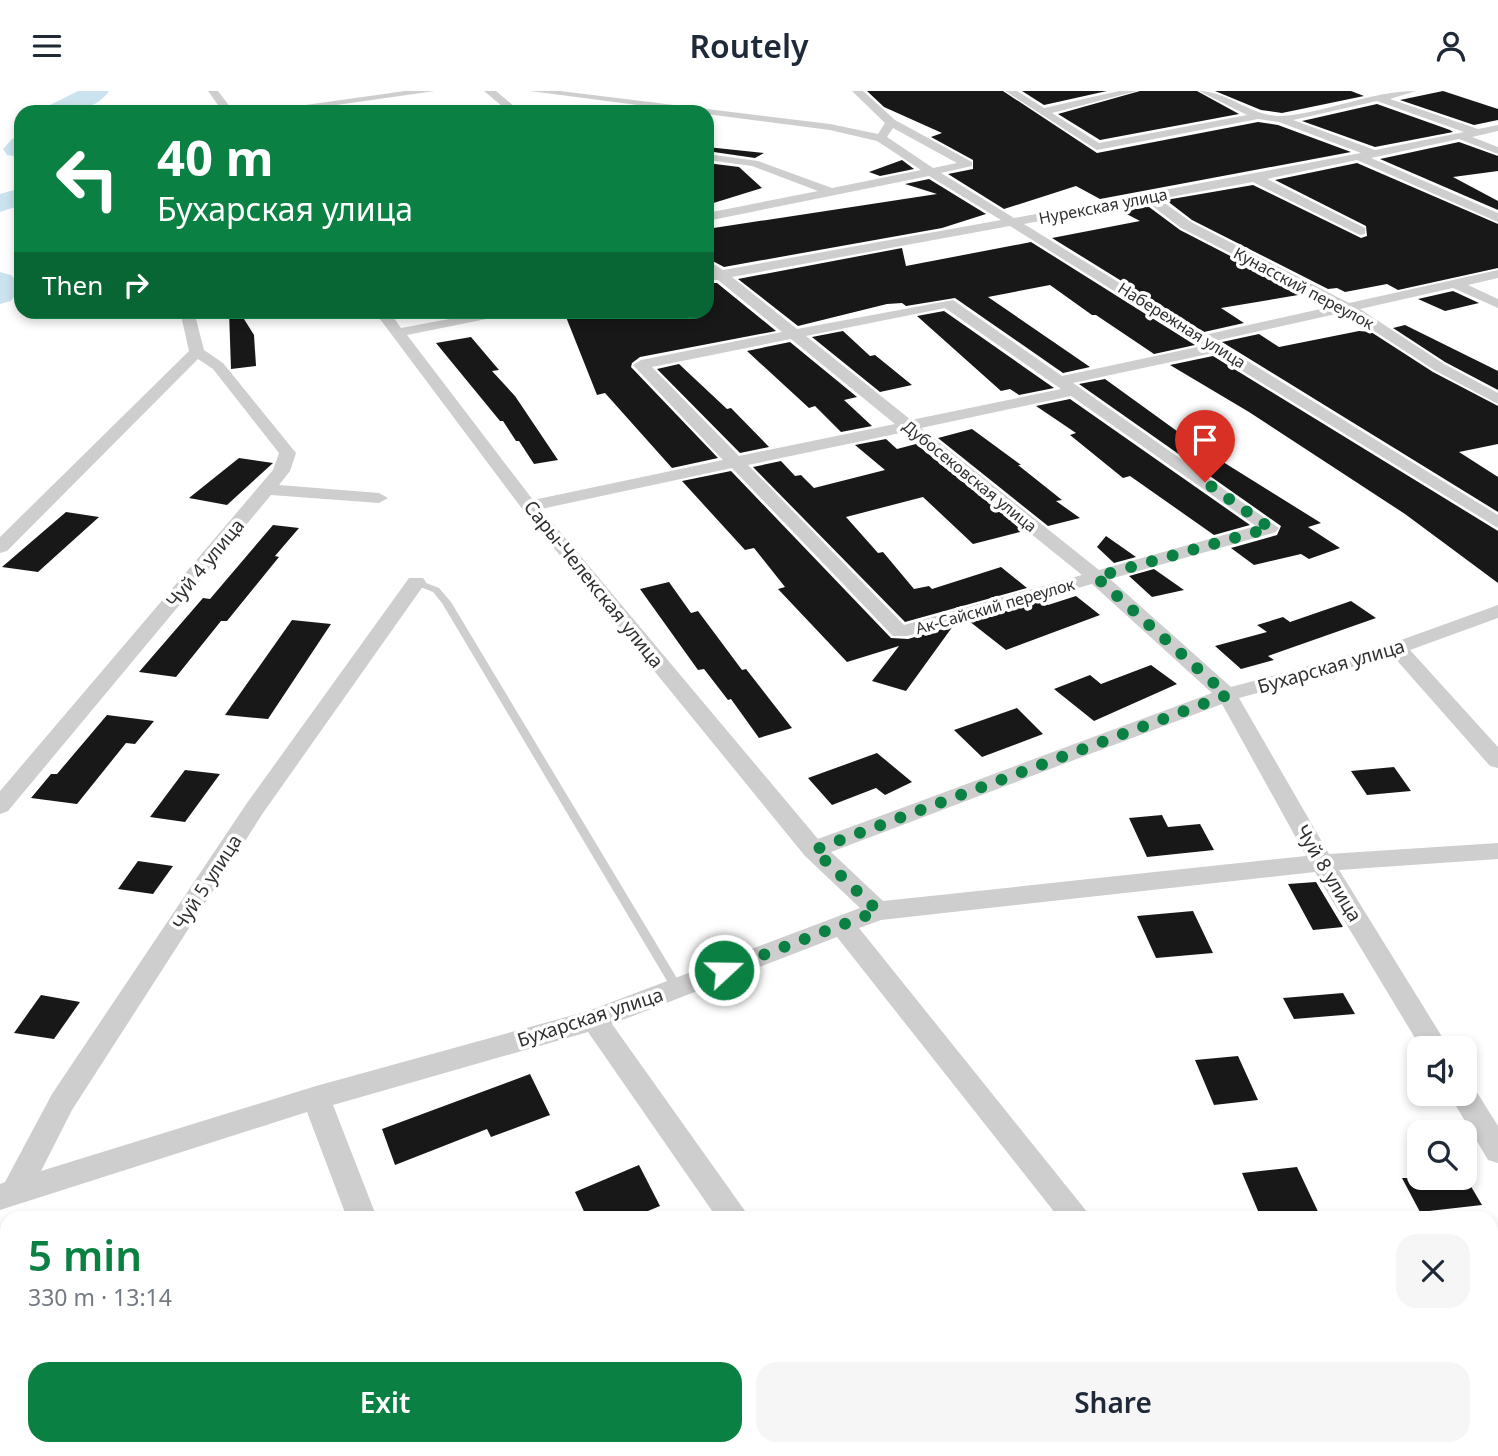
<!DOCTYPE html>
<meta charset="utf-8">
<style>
:root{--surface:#fff;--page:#f6f6f7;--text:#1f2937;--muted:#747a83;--accent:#0b8043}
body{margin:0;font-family:"Noto Sans",sans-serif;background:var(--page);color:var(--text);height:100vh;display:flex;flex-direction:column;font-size:26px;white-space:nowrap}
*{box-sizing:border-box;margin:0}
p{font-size:23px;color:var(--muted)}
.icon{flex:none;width:38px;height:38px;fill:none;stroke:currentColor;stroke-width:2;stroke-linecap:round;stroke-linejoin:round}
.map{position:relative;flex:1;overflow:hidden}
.sheet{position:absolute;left:0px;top:1120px;width:1498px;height:245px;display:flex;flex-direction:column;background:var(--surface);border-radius:21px 21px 0 0;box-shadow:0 4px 10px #0003}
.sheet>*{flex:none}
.hud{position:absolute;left:14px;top:14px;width:700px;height:214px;border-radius:21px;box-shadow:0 4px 10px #0003;background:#0b8043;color:#fff;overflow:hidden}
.buttons{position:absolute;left:1407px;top:945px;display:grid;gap:14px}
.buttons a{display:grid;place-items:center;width:70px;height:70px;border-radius:14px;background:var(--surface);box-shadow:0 4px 10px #0003;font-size:35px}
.pin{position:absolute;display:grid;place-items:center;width:60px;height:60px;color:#fff;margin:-72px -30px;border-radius:50% 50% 50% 0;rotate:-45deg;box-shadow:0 0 7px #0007}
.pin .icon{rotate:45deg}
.me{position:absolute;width:77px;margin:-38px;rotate:69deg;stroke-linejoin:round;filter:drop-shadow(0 0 5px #0008)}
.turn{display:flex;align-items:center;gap:24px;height:147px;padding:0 28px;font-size:32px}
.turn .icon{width:91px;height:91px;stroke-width:2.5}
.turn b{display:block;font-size:49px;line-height:60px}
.then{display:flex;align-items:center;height:66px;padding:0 28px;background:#0003;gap:14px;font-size:26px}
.round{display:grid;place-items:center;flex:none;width:74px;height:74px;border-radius:21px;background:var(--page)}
.summary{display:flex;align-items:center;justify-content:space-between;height:119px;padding:0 28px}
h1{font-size:42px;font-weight:600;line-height:52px;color:var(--accent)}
.button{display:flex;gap:14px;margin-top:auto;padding:14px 28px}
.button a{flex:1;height:80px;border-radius:21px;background:var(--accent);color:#fff;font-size:28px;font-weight:600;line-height:80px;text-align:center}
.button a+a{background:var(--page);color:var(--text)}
header{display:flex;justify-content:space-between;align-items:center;height:91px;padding:0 28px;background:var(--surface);font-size:32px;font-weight:600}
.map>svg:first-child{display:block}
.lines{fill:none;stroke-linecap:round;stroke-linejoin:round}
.river{fill:#cbe3ee;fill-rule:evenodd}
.building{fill:#181818}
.lane{fill:#cecece;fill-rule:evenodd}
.street{fill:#cecece;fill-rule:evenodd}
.route{stroke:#0b8043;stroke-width:12;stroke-dasharray:0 21.6}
.labels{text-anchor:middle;stroke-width:7;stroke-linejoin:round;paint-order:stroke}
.far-street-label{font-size:16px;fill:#313131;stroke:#fff}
.street-label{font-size:19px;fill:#313131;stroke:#fff}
</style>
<header><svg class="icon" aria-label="menu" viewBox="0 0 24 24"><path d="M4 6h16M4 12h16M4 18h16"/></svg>Routely<svg class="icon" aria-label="person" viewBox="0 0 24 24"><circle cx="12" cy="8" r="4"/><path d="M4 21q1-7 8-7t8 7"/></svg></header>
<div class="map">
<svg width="1498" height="1365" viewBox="0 0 1498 1365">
<rect width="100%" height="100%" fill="#fff"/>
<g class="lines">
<g class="river">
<path d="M78,0H109C95,21 65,21 43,21L46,16Z"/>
<path d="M21,46V66L7,64L3,58L12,48Z"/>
<path d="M21,97V114L0,121V103Z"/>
<path d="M0,181L11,184L21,195L11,210L0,213Z"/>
</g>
</g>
<g class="building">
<path d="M867,0H1003L1097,62L1258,31L1278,34L1351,61L1100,108L1076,95L1004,118L948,83L973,78V69L931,46L942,42L884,16Z"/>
<path d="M1022,0H1107L1044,14Z"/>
<path d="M1140,0H1197L1239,23L1100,49L1058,23Z"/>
<path d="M1215,0H1351L1364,5L1282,22L1261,19Z"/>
<path d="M1443,0L1498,18V29L1474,34L1400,9Z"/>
<path d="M1377,13L1450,39L1453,41L1375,56L1302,30Z"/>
<path d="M1459,51L1498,65V80L1453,86L1498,110V119L1380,68Z"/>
<path d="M707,56L764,62L755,67L707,60Z"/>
<path d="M902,69L914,78L880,85L869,81Z"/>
<path d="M707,72L739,76L762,97L707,114Z"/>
<path d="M1357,72L1498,133V177L1398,199L1387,193L1345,201L1337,197L1328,198L1192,129L1166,109L1253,94L1361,147L1367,145L1366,135L1275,89Z"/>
<path d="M929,88L986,123L942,137L724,176L707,167V138L937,103L905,93Z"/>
<path d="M1145,113L1180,139L1304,203L1221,217L1244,232L1204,241L1052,147L1140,130L1117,118Z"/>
<path d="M1031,151L1195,254L1154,263L1096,224H1092L1050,194L988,206L1090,276L1063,282L955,207L906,215L902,212L887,213L798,235L738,188L902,157L906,175Z"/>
<path d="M707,192H717L776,240L640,266L632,272L631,276L718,367L672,377L605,302L597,304L566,226L597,220H707Z"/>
<path d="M1453,200L1479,212L1445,220L1418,208Z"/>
<path d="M229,220H239L254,244L256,275L231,278Z"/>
<path d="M944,220L1054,297L1019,304L1010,298L1001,300L917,225Z"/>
<path d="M1405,234L1498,280V299L1445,271L1393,237Z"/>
<path d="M843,240L870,265L875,264L912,294L880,301L812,246Z"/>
<path d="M1359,240L1371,241L1433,281L1498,315V353L1459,361L1498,386V421L1222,251L1259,243L1279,256Z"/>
<path d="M471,246L499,279L492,280L515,305L558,369L534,373L519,350H516L503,330H500L436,252Z"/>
<path d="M790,251L857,306L844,309L872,335L841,341L815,315L809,317L747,260Z"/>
<path d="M1213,265L1498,440V492L1405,423L1249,321L1170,274Z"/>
<path d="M679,273L727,318L731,317L769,356L740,362L657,278Z"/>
<path d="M1105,288L1199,356L1321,432L1308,436L1340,457L1309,468L1301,463L1254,474L1231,457L1277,444L1281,435L1079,293Z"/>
<path d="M1070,308L1250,434L1214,444L1130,385L1123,387L1070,344L1076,342L1036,315Z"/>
<path d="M972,338L1021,374H1018L1062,409L1056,410L1080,427L1048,435L938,347Z"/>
<path d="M886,348L897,358L916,353L1024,440L973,453L923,406L846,426L878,462L883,461L914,498L929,495L932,498L1001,476L1027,497L905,531L753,376L781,370L795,385L801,384L814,397L885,379L855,354Z"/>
<path d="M239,367L273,372L227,414L189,407Z"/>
<path d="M731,380L891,547L908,548L953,535L906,600L872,590L899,555L847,571L778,498L785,496L754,457L745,459L682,390Z"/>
<path d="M66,421L99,426L38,481L2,476Z"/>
<path d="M273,434L299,437L275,465L279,466L227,530H221L176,586L139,581L203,507L210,508Z"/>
<path d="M1106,445L1136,466L1114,472L1097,456Z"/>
<path d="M1154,478L1184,499L1152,506L1129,485Z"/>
<path d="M669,491L691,522L698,520L742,579L746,578L792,637L759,647L731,608L728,609L704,578L698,579L640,498Z"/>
<path d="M1076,505L1100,524L1006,559L969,530L1043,510L1048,514Z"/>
<path d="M1351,510L1376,527L1268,565L1274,569L1241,578L1215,555L1267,541L1257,534L1283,526L1290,531Z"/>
<path d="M292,529L331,533L268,628L225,624Z"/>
<path d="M1151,574L1177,593L1094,630L1054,598L1090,584L1101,593Z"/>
<path d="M1017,617L1043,643L982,666L954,639Z"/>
<path d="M107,624L154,630L135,653L126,652L77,713L31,707L51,683H57Z"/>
<path d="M877,662L912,691L885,704L876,697L832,714L808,687Z"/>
<path d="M1394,676L1411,700L1367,704L1351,680Z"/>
<path d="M185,679L220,683L185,731L150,726Z"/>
<path d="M1162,724L1168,736L1200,733L1214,759L1147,766L1129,727Z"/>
<path d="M138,770L173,775L153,803L118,798Z"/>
<path d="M1316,791L1343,836L1313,839L1288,793Z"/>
<path d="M1193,820L1213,862L1156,867L1137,825Z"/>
<path d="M1343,902L1355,923L1294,928L1283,907Z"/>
<path d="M41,904L80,911L54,948L14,942Z"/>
<path d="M1238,965L1258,1009L1214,1014L1195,969Z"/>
<path d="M530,983L550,1024L491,1046L487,1038L395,1074L382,1038Z"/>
<path d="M639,1074L660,1115L631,1127H587L575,1101Z"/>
<path d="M1297,1076L1321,1127H1261L1242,1082Z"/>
<path d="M1402,1087H1466L1482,1114L1420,1121Z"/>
</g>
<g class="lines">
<path class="lane" d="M416,488L439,497L451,511L681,894L683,897L681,900L677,902L673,900L442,512L433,501L413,493V489Z"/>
<g class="street">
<path d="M208,0H218L234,21H223Z"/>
<path d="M405,0H435L287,21H256Z"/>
<path d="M484,0H496L521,21H509Z"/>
<path d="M530,0H560L830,33L878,43L885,32L852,0H863L895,29L972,71V75L941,82L1014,127L1361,62L1279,31L1258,28L1097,59L1005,0H1017L1044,17L1119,0H1137L1052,22L1099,52L1247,24L1199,0C1228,0 1251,26 1282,25C1327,22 1370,0 1416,0L1390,8L1478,38L1498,34V40L1472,46L1498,56V63L1459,48L1371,67L1498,122V131L1357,69L1267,88L1365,137V143L1360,144L1253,91L1159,108L1191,131L1349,212L1498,179V187L1468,194L1498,208V217L1453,197L1360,218L1444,273L1498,302V313L1434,279L1345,221L1215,250L1498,424V437L1213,262L1073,292L1279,437L1276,441L1110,488L1231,596L1390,553L1498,514V527L1410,559L1498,656V677L1490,675L1393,565L1239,607L1329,763L1498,752V768L1339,779L1449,957H1421L1315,781L881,829L859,837L1092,1127H1059L837,846L612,933L750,1127H717L588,941L333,1014L377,1127H347L307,1021L0,1119V1093L5,1091L52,1003L247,712L409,487H423L426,491L263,722L72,1019L41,1080L316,995L588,920L860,817L805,765L523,419L374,220H389L401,237L492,220H526L407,244L533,409L723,369L633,274L641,269L782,241L718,189H707L710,182L707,169L723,179L1001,129L929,85L707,130V122L818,100L752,75L707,69V63L758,70L832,97L921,79L877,50L830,39ZM1377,10L1464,41L1375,59L1293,29ZM893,37L957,72L933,77L887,46ZM1146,110L1181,137L1334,215L1204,244L1024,133ZM1010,135L1202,255L1062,285L953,209L797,238L732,186ZM945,217L1061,298L911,329L806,245ZM791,248L895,333L739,365L652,276ZM1071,305L1256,435L1099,479L921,337ZM905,341L1082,484L904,534L748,374ZM732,377L893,545H907L1092,493L1212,602L818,748L541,418ZM1222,613L1306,765L883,810L831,761Z"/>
<path d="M180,220H194L204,259L223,272L296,362L290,380L279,394L379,402L388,407L379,412L271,404L8,720L0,723V700L273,379L279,362L213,278L198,268L7,460L0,462V446L189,260Z"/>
<path d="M1465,992L1473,995L1498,1035V1072L1488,1069L1449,1003H1465Z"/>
<path d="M433,1358H469L472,1365H436Z"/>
<path d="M881,1358H919L922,1365H884Z"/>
<path d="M1261,1358H1301L1304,1365H1264Z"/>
</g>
</g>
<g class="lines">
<path class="route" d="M724,879L878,820L814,759L1227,604L1096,486L1270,437L1205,391"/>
</g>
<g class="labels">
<g class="far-street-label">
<text transform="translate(1103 115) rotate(-11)" y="6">Нурекская улица</text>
<text transform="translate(1304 197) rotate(28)" y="6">Кунасский переулок</text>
<text transform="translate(1182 234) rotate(32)" y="6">Набережная улица</text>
<text transform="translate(970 385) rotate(39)" y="6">Дубосековская улица</text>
<text transform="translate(995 515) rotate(-16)" y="6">Ак-Сайский переулок</text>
</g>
<g class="street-label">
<text transform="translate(205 472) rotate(-50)" y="7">Чуй 4 улица</text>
<text transform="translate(594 493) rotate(51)" y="7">Сары-Челекская улица</text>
<text transform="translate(1331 575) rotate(-16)" y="7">Бухарская улица</text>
<text transform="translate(1329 782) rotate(59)" y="7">Чуй 8 улица</text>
<text transform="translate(207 791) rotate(-57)" y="7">Чуй 5 улица</text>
<text transform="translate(590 926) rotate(-18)" y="7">Бухарская улица</text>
</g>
</g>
</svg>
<div class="buttons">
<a><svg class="icon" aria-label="sound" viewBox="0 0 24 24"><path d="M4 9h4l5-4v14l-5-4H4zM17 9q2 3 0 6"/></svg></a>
<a><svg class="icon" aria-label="search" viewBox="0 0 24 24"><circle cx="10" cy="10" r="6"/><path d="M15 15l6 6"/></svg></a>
</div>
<div class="pin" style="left:1205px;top:391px;background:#d93025"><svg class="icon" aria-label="arrive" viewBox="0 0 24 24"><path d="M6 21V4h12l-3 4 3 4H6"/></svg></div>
<svg class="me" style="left:724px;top:879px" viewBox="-20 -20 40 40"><circle r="17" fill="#0b8043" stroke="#fff" stroke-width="3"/><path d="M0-11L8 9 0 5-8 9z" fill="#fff"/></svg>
<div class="hud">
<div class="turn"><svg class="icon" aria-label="left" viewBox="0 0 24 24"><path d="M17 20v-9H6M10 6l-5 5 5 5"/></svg><div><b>40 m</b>Бухарская улица</div></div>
<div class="then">Then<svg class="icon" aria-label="right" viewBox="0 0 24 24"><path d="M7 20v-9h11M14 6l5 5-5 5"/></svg></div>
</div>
<section class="sheet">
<div class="summary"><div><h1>5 min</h1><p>330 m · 13:14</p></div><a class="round"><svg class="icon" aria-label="close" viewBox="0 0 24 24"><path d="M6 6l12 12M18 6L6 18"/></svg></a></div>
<div class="button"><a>Exit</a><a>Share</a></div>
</section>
</div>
